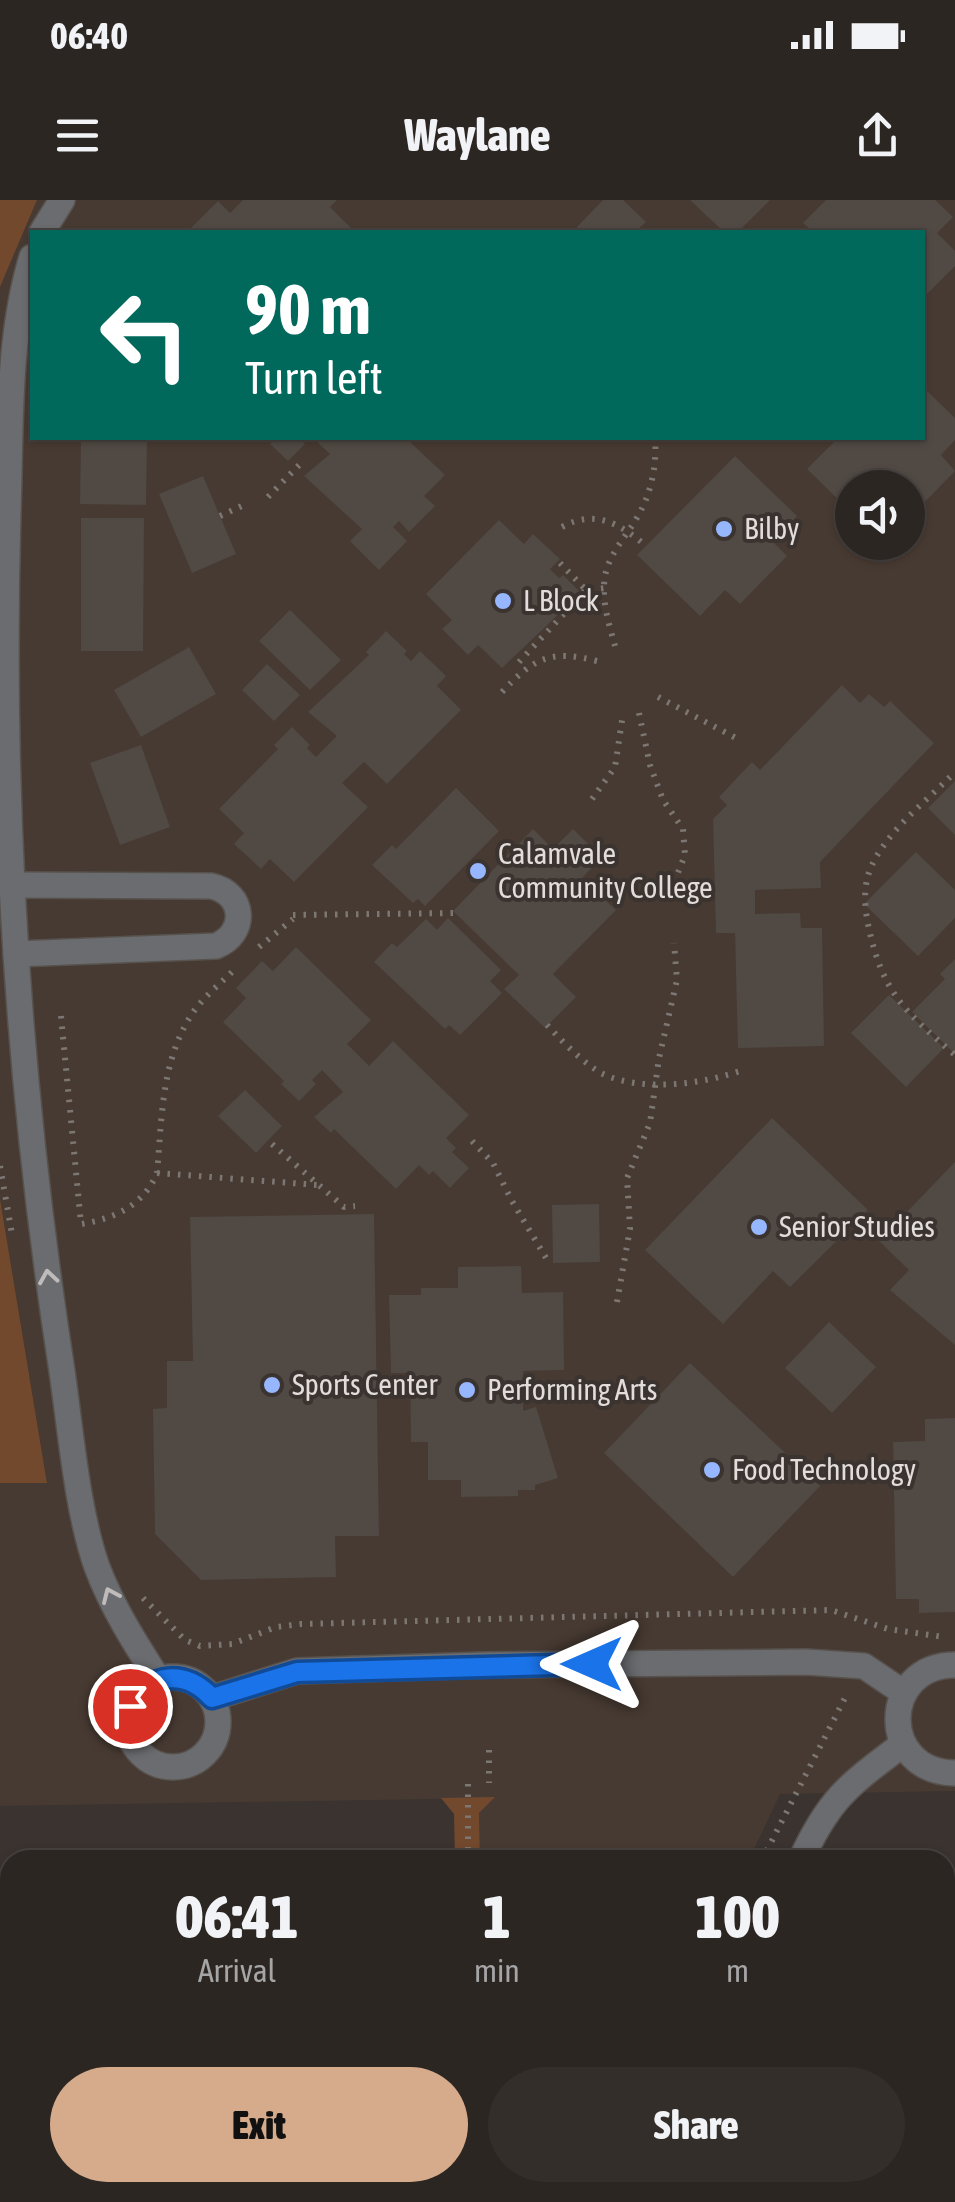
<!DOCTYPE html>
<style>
:root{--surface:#2c2623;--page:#342e2b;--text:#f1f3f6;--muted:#a6a5a6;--line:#484341;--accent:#d6ab8b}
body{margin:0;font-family:"Asap Condensed",sans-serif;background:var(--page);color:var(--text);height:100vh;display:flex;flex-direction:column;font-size:38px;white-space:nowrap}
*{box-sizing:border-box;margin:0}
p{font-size:32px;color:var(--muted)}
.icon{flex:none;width:55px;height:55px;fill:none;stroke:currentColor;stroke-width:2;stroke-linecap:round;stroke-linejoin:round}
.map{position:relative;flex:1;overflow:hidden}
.side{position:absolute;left:0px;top:1650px;width:955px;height:352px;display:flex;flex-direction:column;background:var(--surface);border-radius:30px 30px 0 0;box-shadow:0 2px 8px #0004,0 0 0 2px var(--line)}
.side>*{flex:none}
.guide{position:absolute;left:30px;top:30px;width:895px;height:210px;border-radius:0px;box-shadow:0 2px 8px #0004,0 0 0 2px var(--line);background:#00695c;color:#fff;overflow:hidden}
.fabs{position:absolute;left:835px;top:270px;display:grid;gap:20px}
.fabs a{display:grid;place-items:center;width:90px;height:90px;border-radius:50%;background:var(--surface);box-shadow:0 2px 8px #0004,0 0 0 2px var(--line);font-size:50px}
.pin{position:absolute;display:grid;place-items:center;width:85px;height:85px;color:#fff;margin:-42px;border:5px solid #fff;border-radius:50%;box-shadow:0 2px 10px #0007}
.me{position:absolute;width:110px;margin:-55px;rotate:270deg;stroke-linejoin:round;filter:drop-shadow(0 0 8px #0008)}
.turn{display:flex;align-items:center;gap:35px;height:210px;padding:0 50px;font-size:45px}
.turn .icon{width:130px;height:130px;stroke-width:2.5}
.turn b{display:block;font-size:70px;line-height:85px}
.eta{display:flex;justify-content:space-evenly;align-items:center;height:170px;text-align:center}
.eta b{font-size:60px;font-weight:800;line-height:70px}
.cta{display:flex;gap:20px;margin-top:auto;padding:20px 50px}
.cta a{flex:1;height:115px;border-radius:60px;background:var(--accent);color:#111;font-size:40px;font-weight:800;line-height:115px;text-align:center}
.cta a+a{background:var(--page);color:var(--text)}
.status{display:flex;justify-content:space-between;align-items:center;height:70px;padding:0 50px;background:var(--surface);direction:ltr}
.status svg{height:28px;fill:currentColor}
header{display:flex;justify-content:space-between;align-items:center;height:130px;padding:0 50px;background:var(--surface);font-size:45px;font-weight:800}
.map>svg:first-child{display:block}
.built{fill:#473a32;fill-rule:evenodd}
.green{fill:#73492e}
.building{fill:#504944}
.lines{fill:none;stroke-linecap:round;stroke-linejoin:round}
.minor-casing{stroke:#58524e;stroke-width:28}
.path{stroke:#7d7774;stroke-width:6;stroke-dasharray:2.5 8;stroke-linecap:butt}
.minor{stroke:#6a6c6f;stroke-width:25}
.oneway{stroke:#bebbba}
.route-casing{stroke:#114b97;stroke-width:25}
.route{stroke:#1a73e8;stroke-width:18}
.poi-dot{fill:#96b6fd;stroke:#3a332f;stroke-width:4}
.labels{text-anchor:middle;stroke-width:8;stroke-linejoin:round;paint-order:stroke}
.poi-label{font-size:30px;fill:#e2ddda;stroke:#3a332f;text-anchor:start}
</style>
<div class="status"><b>06:40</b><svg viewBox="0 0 49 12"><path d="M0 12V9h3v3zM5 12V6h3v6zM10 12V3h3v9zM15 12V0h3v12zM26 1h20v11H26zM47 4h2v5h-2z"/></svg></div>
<header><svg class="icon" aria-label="menu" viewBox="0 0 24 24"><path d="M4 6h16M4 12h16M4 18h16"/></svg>Waylane<svg class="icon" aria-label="share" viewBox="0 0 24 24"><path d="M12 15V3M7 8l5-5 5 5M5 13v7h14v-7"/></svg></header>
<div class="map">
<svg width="955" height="2002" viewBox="0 0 955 2002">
<rect width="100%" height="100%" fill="#3a332f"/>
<path class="built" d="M37,0H955V1591L780,1594L749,1660H480L479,1613L493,1598L0,1606V1283L47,1282L0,999V87ZM32,32H922V238H32ZM852,288H908V342H852Z"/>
<g class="green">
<path d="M0,0H37L0,87Z"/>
<path d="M0,999L47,1283H0Z"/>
<path d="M495,1597L479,1613L480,1660H455L454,1614L441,1598Z"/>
</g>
<g class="building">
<path d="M243,0H337L330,7L352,29L349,32L189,30L218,1L230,13Z"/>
<path d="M603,0H623L646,22L635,32H582L577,27Z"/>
<path d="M690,0H770L738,32H724Z"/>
<path d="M826,0H935L953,17L937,33L955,51V66L922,99V32H813L803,23Z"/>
<path d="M922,186L955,218V240L941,255L955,271L910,317L908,288H852V313L807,269L838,238H922Z"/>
<path d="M81,238H147L146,305L80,304Z"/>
<path d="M270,238H304L301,240L305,244L288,261L270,244L273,241Z"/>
<path d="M313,238H406L445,275L424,296L435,306L409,332L399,321L393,327L407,341L379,370L350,341L362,329L304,276L330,254Z"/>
<path d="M735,256L797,316L773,342L787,356L740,404L725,390L700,416L637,355Z"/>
<path d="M203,276L236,354L192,373L159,294Z"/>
<path d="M81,318H144L143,451H81Z"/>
<path d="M499,320L524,344L533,334L560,359L550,369L559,378L563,375L581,393L502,468L478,445L468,455L442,429L452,420L426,394Z"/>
<path d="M290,410L341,460L310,490L259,441Z"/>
<path d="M386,431L407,451L404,454L411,461L420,451L446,476L437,486L461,510L387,584L364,562L342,583L368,607L294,682L270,659L261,669L234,644L244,633L219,609L278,549L274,545L292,527L310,545L307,548L316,557L337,536L308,512L369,455L366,452Z"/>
<path d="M189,447L216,494L141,537L114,490Z"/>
<path d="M267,464L300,495L274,521L242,490Z"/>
<path d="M842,485L860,503L869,494L884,507L890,501L934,543L820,662L821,688L755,690V714L800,713L801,728H822L824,846L738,848L735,733H716L713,619L727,605L719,597L752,562L760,570Z"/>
<path d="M141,545L170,627L120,645L90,563Z"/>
<path d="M955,581V635L928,608Z"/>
<path d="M456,588L499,631L425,706L418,699L413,703L372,665L392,645L396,649Z"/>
<path d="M533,629L553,649L573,629L602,657L582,678L616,710L553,774L576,797L545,828L504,789L519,775L453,711Z"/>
<path d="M916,652L955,690V718L918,756L864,704Z"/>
<path d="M448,718L501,770L490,781L502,793L460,835L449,825L445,829L374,762L392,743L397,747L426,719L437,730Z"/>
<path d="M296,747L371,820L347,844L369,866L393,841L469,915L446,938L456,948L452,952L469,968L450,988L433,971L429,975L419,965L396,989L334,929L331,933L314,917L343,892L322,870L312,880L316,884L299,901L281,884L284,881L223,822L246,798L236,788L262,761L273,771Z"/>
<path d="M955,759V854L912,812L945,779L940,774Z"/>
<path d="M889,795L944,848L906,887L851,833Z"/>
<path d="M245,890L282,926L256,953L218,916Z"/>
<path d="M772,918L868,1010L790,1087L773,1071L723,1124L645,1050Z"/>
<path d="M955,962V1145L890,1090L909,1070L879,1041Z"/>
<path d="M599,1004L600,1062L553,1063L552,1005Z"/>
<path d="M374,1014L379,1336H335L336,1377L201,1380L155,1334L153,1209L167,1208V1161H193L190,1017Z"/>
<path d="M521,1066L522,1093L563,1092L564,1170L523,1171V1211L536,1207L558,1278L535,1285V1290H518V1296L461,1297V1280H428V1242H411L410,1173H391L389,1095H421V1088H458V1067Z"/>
<path d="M829,1122L876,1167L832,1213L785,1168Z"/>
<path d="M690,1163L820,1286L733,1377L604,1253Z"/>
<path d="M955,1218V1412L919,1413V1399H896L893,1242L925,1241V1219Z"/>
</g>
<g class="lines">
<g class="minor-casing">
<g id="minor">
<path d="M42,32L62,0"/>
<path d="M32,57C7,139 11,228 8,312C0,595 17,878 60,1158C70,1221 76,1308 97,1367C112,1407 135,1443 158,1479"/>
<path d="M12,685L211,686C245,693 248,733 216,746L16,754"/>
<path d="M955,1465C880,1465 878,1572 955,1573"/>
<circle cx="173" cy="1522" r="45"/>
<path d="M212,1498L297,1471L484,1465L806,1462L864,1466L904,1493"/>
<path d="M801,1660C830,1597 849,1585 903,1544"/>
<path d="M0,1783H10"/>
<path d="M688,1992V2002"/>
</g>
</g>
<g class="path">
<path d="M268,297L301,263"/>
<path d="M220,316L246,304"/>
<path d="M562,327C595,309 619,323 646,346"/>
<path d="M560,363L586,390L605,388"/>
<path d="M615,446C609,424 601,400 605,376C610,351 628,335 639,314C652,291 657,263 655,238"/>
<path d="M519,462L586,390"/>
<path d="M502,492C534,458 550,449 597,461"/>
<path d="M658,497L736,538"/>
<path d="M639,513L650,565L663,600L683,629L685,655L677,675"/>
<path d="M950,577C924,603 890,629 873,663C863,682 864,704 868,724C882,792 904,811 955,855"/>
<path d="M592,599L615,567L623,514"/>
<path d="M293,715L454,713"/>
<path d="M259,747L293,719"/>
<path d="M61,816L81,1024C114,1019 144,1005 157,973C162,919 161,861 192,814C203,797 221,783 235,769"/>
<path d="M547,825C563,842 581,861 601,873C641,893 703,884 743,870"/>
<path d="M472,941L493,963L512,1001L549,1063"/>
<path d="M272,944L344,1007L355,1006"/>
<path d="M0,966L12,1034"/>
<path d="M157,973L318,985"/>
<path d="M617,1102L630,1029L627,978L650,923L659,858L677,780L674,743"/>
<path d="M143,1398L185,1440L200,1446L232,1444L276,1427L301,1424L831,1410L888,1429L944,1437"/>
<path d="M489,1550V1583"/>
<path d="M468,1584V1660"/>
<path d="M762,1660L848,1492"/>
<path d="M647,1992V2002"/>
<path d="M729,1992L732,2002"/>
</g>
<use href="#minor" class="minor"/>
</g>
<defs><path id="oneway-chevron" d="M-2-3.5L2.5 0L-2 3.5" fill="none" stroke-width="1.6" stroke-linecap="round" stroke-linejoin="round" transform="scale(2.5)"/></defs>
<g class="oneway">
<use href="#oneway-chevron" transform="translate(48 1077) rotate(-99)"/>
<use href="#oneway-chevron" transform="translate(110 1395) rotate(-114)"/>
</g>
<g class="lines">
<g class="route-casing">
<path id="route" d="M130,1506C150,1472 186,1469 212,1498L297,1472L592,1464"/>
</g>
<use href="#route" class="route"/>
</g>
<g class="poi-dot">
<circle cx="724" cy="329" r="10"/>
<circle cx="503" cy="401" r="10"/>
<circle cx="478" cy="671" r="10"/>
<circle cx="759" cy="1027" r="10"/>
<circle cx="272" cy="1185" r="10"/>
<circle cx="467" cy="1190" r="10"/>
<circle cx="712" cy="1270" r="10"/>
</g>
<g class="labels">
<g class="poi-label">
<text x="744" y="339">Bilby</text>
<text x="523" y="411">L Block</text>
<text x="498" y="664">Calamvale<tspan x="498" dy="34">Community College</tspan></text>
<text x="779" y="1037">Senior Studies</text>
<text x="292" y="1195">Sports Center</text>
<text x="487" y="1200">Performing Arts</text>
<text x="732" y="1280">Food Technology</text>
</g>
</g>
</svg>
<div class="fabs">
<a><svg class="icon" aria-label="sound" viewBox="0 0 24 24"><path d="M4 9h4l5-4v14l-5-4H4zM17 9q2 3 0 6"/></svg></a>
</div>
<div class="pin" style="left:130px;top:1506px;background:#d93025"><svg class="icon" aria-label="arrive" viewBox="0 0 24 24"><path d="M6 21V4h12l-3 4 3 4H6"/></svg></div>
<svg class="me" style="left:592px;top:1464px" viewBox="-20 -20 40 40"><path d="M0-17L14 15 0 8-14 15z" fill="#1a73e8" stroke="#fff" stroke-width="4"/></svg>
<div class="guide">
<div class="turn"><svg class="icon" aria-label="left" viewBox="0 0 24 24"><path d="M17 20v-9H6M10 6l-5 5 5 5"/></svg><div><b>90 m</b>Turn left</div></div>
</div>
<section class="side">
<div class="eta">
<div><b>06:41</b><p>Arrival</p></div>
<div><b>1</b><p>min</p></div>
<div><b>100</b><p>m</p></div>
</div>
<div class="cta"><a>Exit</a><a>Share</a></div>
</section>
</div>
